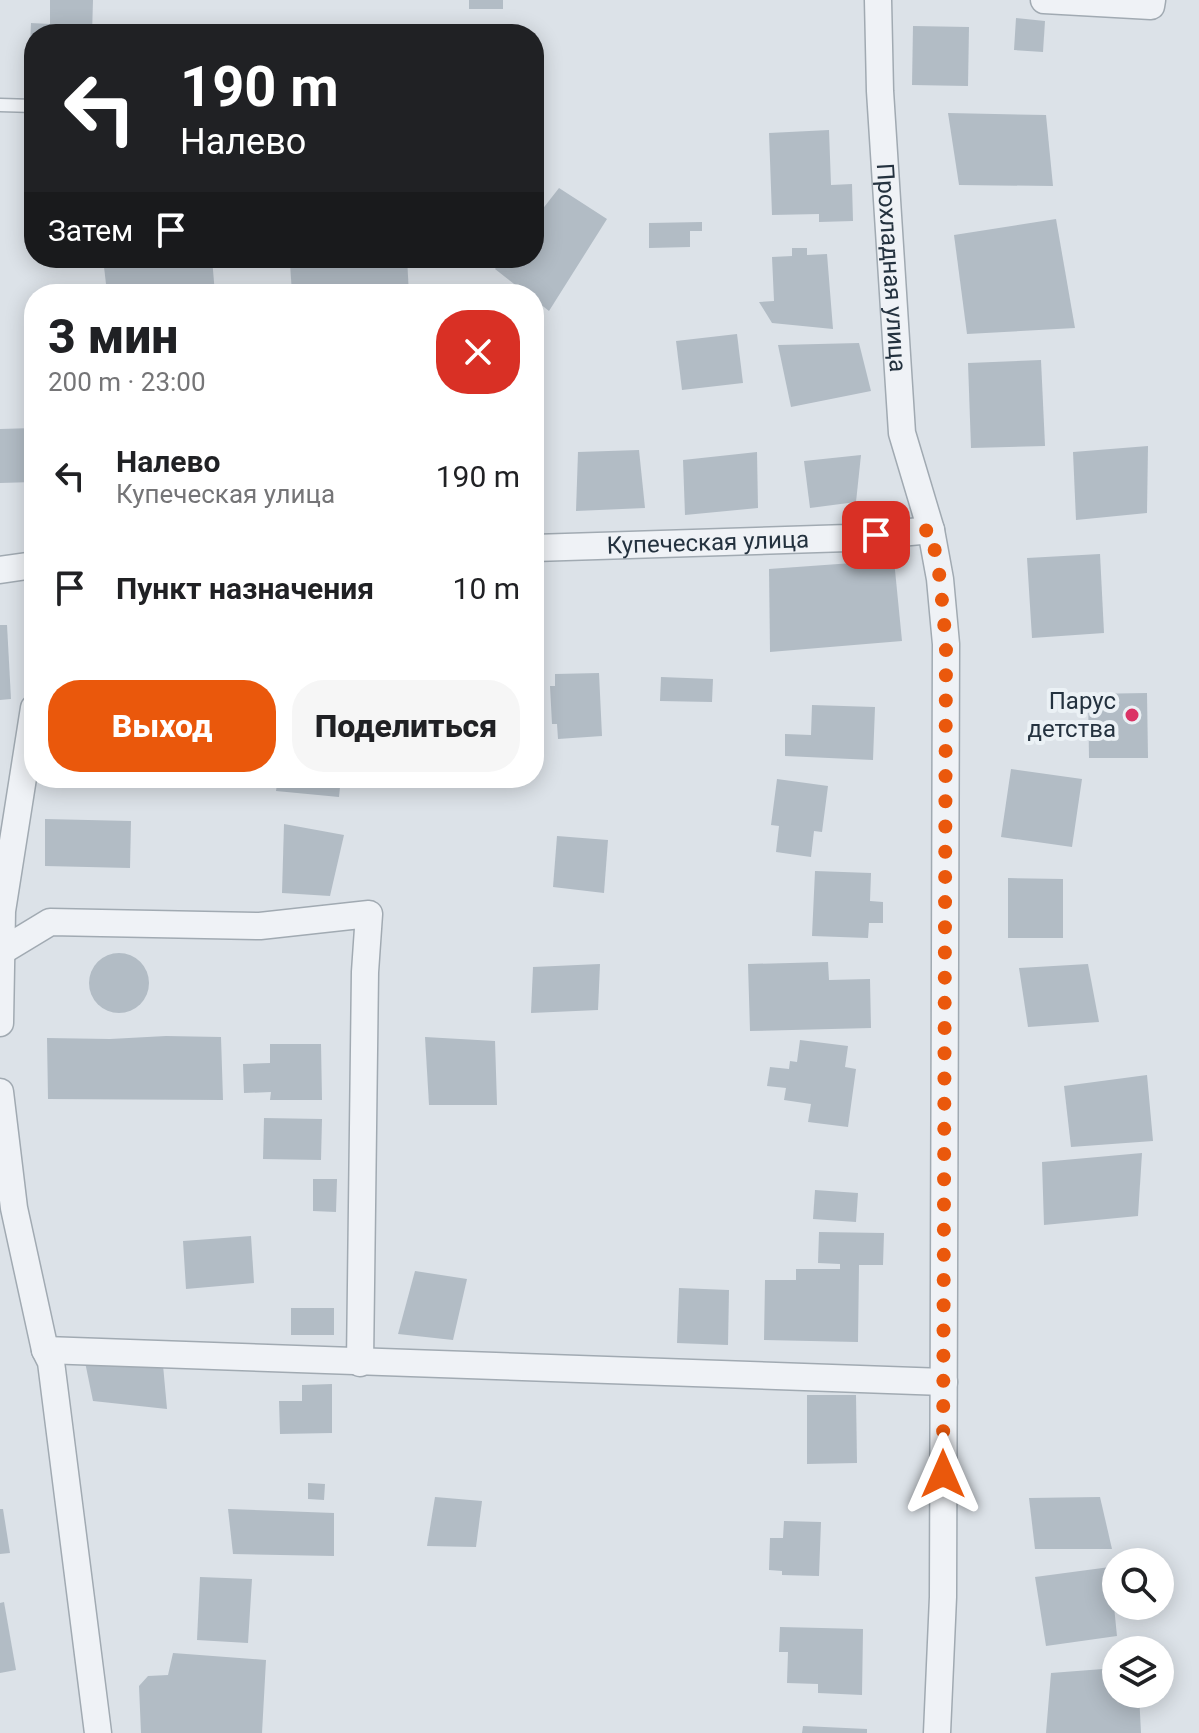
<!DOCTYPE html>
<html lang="ru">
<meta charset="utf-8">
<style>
:root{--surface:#fff;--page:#f6f6f6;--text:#202124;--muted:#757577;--accent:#ea580c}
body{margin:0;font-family:Roboto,sans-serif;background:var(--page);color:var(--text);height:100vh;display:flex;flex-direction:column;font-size:30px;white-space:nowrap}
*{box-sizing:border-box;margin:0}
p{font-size:26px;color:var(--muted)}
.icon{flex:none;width:44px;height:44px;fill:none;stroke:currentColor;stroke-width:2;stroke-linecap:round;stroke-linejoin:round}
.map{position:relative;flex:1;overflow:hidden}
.panel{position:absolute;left:24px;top:284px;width:520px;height:504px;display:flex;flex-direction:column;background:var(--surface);border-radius:32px;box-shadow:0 4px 20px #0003}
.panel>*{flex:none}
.hud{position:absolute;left:24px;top:24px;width:520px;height:244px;border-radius:32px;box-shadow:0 4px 20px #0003;background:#202124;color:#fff;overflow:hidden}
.controls{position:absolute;left:1102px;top:1548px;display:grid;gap:16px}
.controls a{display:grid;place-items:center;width:72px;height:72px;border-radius:50%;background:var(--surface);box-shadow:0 4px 20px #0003;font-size:40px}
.pin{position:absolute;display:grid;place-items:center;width:68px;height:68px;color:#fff;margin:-34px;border-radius:16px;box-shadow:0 4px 12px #0006}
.me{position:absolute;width:88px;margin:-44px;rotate:0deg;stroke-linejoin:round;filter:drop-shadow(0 0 6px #0008)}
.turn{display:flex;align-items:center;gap:28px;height:168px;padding:0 24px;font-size:36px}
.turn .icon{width:104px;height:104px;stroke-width:2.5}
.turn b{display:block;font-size:56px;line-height:68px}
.then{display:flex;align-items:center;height:76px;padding:0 24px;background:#0003;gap:16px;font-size:30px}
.round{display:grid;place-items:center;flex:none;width:84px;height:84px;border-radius:32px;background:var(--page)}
.overview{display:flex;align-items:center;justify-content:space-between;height:136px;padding:0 24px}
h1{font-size:48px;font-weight:800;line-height:60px}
.cta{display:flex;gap:16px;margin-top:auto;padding:16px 24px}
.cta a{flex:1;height:92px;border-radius:32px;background:var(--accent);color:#fff;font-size:32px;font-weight:800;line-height:92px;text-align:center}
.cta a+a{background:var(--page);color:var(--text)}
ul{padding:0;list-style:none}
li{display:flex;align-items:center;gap:24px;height:112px;padding:0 24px}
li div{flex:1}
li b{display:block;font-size:30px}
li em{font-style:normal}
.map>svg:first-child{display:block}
.building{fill:#b2bcc5}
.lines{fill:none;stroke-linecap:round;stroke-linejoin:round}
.lane-casing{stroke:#a1aab2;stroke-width:15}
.street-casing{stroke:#a1aab2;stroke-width:29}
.lane{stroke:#eff2f6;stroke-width:12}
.street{stroke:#eff2f6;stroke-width:26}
.route{stroke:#ea580c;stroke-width:14;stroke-dasharray:0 25.2}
.poi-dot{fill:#db3365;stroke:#ebf1f5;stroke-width:3}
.labels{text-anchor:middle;stroke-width:8;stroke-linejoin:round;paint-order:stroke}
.street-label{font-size:24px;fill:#24323f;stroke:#ebf1f5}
.poi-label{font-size:24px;fill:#24323f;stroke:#ebf1f5;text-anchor:end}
</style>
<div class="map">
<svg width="1199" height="1733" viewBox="0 0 1199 1733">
<rect width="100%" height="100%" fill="#dce2e8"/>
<g class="building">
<path d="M50,0H93L92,34H34V45H30L31,23L50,24Z"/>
<rect x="469" y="0" width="34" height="9"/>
<path d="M1016,18L1045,21L1043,52L1014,50Z"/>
<path d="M913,26L969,27L968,86L912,85Z"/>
<path d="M948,113L1046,115L1053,186L959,185Z"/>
<path d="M829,130L831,185L852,184L853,221L819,222V214L772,215L769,133Z"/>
<path d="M559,188L607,219L549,311L534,299V294H527L495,269L504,258H534V220Z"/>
<path d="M1056,219L1075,328L967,334L954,235Z"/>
<path d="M702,222V231H690V247L649,248V223Z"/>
<path d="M792,248H807V255L827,254L833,329L772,323L759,302L774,301L772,257L792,256Z"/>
<path d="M103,258H212L215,294H179L106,284Z"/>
<path d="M323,258H407L409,294H292L290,263Z"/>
<path d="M737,334L743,383L682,390L676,341Z"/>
<path d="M859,343L871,391L791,407L778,345Z"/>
<path d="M1041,360L1045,446L971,448L968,363Z"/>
<path d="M34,428V482L0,483V429Z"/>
<path d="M1148,446L1147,513L1076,520L1073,452Z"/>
<path d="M639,450L645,508L576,511L578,452Z"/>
<path d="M757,452L758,508L685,515L683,460Z"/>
<path d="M861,455L856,502L810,508L804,461Z"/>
<path d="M1100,554L1104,633L1032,638L1027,558Z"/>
<path d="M894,560L902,641L770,652L769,569Z"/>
<path d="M0,625H7L11,699L0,700Z"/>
<path d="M599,673L602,736L558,739L557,724H552L550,686H555V674Z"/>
<path d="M661,677L713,679L712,702L660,701Z"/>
<path d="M1147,693L1148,758H1089L1088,694Z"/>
<path d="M812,705L875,707L873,760L785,756V734L811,735Z"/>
<path d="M1011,769L1082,779L1072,847L1001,837Z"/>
<path d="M100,778H197L198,785L99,787Z"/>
<path d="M278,778H341L339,797L276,791Z"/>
<path d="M777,779L828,786L822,832L814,831L811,857L776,852L779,826L771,825Z"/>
<path d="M45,819L131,821L130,868L45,866Z"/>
<path d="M284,824L344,835L330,896L282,893Z"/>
<path d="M557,836L608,840L604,893L553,887Z"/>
<path d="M815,871L871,873L870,901L883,902V923H869L868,938L812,936Z"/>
<path d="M1008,878L1063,879V938H1008Z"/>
<circle cx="119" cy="983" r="30"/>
<path d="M828,962L829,980L870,979L871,1028L750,1031L748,964Z"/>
<path d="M600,964L598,1010L531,1013L533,967Z"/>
<path d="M1088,964L1099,1022L1028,1027L1019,968Z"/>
<path d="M166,1036L221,1037L223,1100L48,1099L47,1038L110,1039Z"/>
<path d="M425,1037L495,1041L497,1105H429Z"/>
<path d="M800,1040L848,1046L845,1067L856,1069L848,1127L808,1122L811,1104L784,1100L786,1088L767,1086L770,1067L789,1069L790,1061L797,1062Z"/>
<path d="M270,1044H321L322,1100H270L271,1092L244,1093L243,1064L270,1063Z"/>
<path d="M1147,1075L1153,1141L1071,1147L1064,1086Z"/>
<path d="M264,1118L322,1119L321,1160L263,1159Z"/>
<path d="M1142,1153L1138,1216L1044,1225L1042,1162Z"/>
<path d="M313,1179H337L336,1212L313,1211Z"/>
<path d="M815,1190L858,1193L856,1222L813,1219Z"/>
<path d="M819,1232L884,1233L883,1265H859L858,1342L764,1340L765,1280H796V1269H840V1264L818,1263Z"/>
<path d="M251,1236L254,1283L186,1289L183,1241Z"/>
<path d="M415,1271L467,1279L453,1340L398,1334Z"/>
<path d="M679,1288L729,1290L728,1345L677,1343Z"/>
<rect x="291" y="1308" width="43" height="27"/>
<path d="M85,1362L163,1365L167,1409L93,1401Z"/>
<path d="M332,1384V1433L280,1434L279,1401H302V1385Z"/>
<path d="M807,1395H856L857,1463L807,1464Z"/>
<path d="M308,1483L325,1484L324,1500L308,1499Z"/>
<path d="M435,1497L482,1501L476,1547L427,1546Z"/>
<path d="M1100,1497L1112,1549H1035L1029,1498Z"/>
<path d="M0,1509H3L10,1553L0,1554Z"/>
<path d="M228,1509L334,1513V1556L233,1554Z"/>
<path d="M784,1521L821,1522L819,1576L782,1575V1571L769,1570L770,1538H783Z"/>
<path d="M1110,1567L1117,1636L1046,1646L1035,1577Z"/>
<path d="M200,1577L252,1579L248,1643L197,1640Z"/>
<path d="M4,1602L16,1670L0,1673V1603Z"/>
<path d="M780,1627L863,1629L862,1695L818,1693V1684L787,1683L788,1652H779Z"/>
<path d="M173,1653L266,1660L262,1733H141L139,1686L148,1676L168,1675Z"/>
<path d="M1116,1668V1694H1139L1141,1733H1046L1051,1673Z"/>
<path d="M803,1726L867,1729V1733H802Z"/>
</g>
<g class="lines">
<g class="lane-casing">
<path id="lane" d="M0,105L34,106"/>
</g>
<g class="street-casing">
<g id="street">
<path id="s1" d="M878,0L880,91L902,433L931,530L940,579L946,644L943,1597L937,1733"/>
<path d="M1044,0L1151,6L1152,0"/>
<path id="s2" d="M534,548L848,538L931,530"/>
<path d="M0,570L34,565"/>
<path d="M2,951L50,922L260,926L369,914L365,972L360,1363"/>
<path d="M0,1023L2,911L34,708"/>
<path d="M0,1092L14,1208L45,1350L51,1362L98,1733"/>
<path d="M45,1350L944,1382"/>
</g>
</g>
<use href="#lane" class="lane"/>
<use href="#street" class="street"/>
</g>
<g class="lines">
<path class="route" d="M876,535L931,530L940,579L946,644L943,1474"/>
</g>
<circle class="poi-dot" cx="1132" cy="715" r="8"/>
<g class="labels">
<g class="street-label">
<text dy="8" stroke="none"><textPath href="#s1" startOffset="268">Прохладная улица</textPath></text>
<text dy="8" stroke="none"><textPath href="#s2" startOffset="174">Купеческая улица</textPath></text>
</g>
<g class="poi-label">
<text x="1116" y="709">Парус<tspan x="1116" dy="28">детства</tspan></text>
</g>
</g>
</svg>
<div class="controls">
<a><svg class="icon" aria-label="search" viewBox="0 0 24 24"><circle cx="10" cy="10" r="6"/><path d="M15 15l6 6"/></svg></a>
<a><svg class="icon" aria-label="layers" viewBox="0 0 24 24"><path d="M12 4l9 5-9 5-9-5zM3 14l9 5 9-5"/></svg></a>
</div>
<div class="pin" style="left:876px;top:535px;background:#d93025"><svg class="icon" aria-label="arrive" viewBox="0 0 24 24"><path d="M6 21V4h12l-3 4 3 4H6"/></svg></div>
<svg class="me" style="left:943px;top:1474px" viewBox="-20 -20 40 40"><path d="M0-17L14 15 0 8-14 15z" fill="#ea580c" stroke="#fff" stroke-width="4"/></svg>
<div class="hud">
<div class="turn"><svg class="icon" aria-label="left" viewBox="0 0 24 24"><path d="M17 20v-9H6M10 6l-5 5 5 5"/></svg><div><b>190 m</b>Налево</div></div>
<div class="then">Затем<svg class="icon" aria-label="arrive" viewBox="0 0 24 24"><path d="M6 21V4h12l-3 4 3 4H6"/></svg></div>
</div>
<section class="panel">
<div class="overview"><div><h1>3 мин</h1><p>200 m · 23:00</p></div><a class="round" style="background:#d93025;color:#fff"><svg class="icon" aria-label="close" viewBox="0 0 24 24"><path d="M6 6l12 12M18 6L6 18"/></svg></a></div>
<ul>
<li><svg class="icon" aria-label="left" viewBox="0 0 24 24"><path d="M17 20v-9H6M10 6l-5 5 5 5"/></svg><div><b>Налево</b><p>Купеческая улица</p></div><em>190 m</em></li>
<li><svg class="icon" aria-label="arrive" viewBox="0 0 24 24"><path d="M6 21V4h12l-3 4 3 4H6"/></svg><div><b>Пункт назначения</b></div><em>10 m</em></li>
</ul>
<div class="cta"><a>Выход</a><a>Поделиться</a></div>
</section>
</div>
